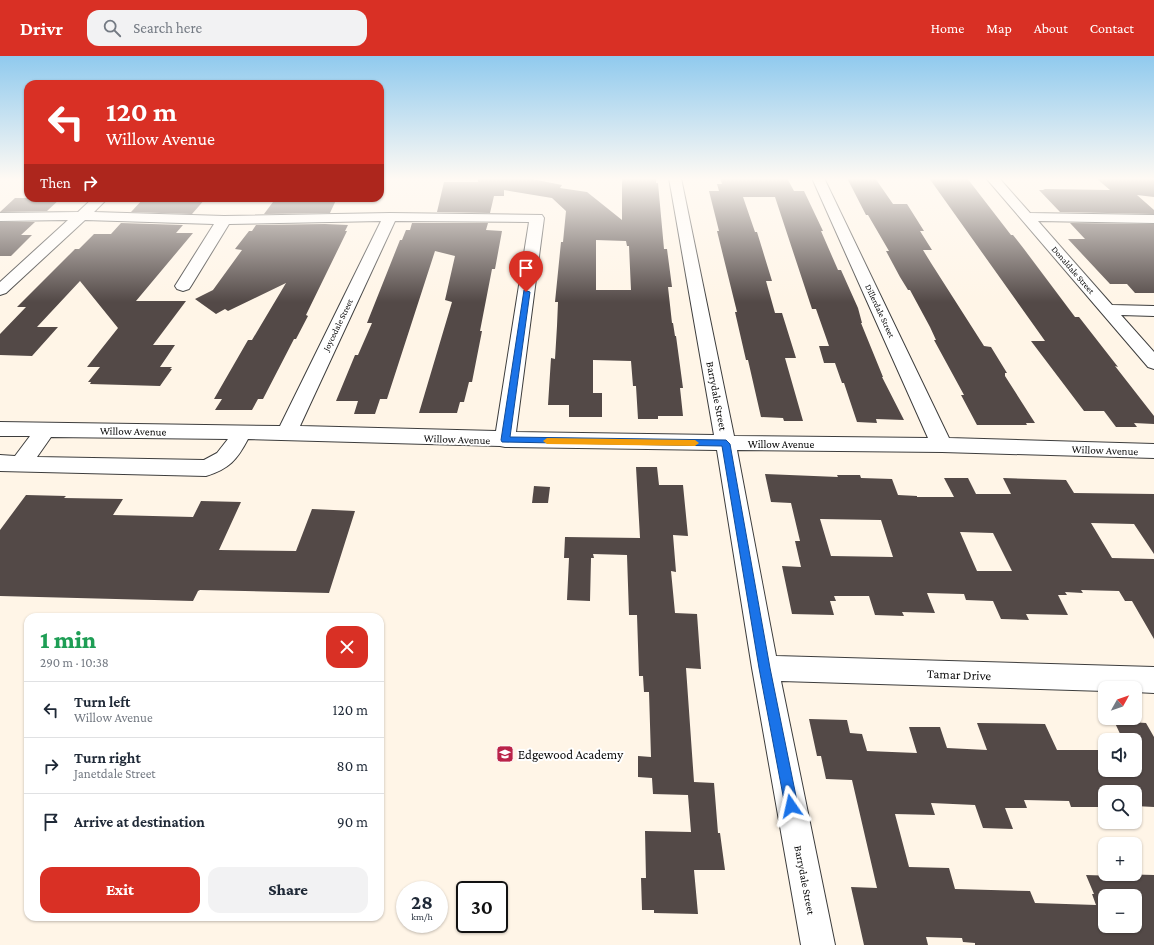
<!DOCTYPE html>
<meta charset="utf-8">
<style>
:root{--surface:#fff;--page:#f2f2f3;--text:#1f2937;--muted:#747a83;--line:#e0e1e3;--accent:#d93025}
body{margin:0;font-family:"Crimson Pro",serif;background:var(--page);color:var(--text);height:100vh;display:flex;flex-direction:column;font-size:15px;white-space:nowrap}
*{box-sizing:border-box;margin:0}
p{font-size:13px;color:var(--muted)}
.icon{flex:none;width:22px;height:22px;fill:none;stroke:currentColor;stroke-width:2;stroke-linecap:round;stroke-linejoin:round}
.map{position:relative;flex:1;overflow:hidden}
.sheet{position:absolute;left:24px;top:557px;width:360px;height:308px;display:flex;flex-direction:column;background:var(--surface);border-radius:12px;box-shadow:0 1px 3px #0004}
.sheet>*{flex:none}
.guide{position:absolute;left:24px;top:24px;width:360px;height:122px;border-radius:12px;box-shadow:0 1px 3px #0004;background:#d93025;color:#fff;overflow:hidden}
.needle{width:26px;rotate:50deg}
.controls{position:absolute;left:1098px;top:625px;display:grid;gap:8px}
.controls a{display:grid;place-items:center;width:44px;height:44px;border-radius:8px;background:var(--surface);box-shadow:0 1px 3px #0004;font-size:20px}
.speed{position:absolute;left:396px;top:825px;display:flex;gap:8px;font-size:20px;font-weight:700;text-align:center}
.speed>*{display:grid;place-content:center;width:52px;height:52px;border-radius:50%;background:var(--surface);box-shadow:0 1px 3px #0004;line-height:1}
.speed small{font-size:10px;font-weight:400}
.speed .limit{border:2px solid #111;border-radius:6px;background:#fff;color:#111}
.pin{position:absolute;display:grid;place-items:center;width:34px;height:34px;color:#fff;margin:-41px -17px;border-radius:50% 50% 50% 0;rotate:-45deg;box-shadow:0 0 4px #0007}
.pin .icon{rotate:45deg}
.me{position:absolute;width:44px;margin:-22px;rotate:349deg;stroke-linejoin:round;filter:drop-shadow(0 0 3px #0008)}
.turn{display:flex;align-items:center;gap:14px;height:84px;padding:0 16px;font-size:18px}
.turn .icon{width:52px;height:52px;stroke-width:2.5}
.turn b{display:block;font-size:28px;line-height:34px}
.then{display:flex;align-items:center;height:38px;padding:0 16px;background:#0003;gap:8px;font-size:15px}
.round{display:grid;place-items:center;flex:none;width:42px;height:42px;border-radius:12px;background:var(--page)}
.headline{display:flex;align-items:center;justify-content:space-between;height:68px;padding:0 16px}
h1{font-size:24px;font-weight:800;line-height:30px;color:#1e9e55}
.primary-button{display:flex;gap:8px;margin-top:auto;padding:8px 16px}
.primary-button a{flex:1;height:46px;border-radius:12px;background:var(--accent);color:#fff;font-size:16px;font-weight:800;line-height:46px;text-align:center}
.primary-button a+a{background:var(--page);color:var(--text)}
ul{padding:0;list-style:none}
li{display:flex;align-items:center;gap:12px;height:56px;padding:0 16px;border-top:1px solid var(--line)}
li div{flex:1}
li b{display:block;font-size:15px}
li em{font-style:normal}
header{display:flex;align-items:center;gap:24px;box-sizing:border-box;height:56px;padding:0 20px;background:var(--accent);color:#fff}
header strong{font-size:19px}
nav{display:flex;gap:22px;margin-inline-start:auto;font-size:14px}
.search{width:280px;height:36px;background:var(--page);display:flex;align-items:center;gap:10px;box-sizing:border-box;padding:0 14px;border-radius:12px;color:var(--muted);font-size:15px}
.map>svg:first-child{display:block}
.building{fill:#534947;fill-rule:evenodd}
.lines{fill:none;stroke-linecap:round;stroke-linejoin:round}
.minor-casing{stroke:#3d3d3d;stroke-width:2}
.minor{fill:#fff;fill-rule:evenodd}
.route{fill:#1a73e8;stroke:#114b97}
.slow{fill:#f59e0b}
.labels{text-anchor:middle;stroke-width:4;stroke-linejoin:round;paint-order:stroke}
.far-street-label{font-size:9px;fill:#0a0a0a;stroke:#fff}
.street-label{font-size:11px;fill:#0a0a0a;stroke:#fff}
.near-street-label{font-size:13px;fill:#0a0a0a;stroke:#fff}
.near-poi-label{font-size:13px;fill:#0a0a0a;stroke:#fff;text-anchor:start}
</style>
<header>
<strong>Drivr</strong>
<div class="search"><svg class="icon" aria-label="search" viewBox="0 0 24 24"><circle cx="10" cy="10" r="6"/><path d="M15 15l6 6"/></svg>Search here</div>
<nav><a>Home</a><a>Map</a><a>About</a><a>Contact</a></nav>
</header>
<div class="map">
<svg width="1154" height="889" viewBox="0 0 1154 889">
<rect width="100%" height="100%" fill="#fff5e7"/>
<g class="building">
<path d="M622,122H656V127H658L664,193H667L672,231H668L672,267H673L675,280H676L683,332H680L683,360H658V363H638L636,330H633L631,305L593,304V337H602V361H569V349H548L551,302L555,303L557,270L558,246H555L561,186H563L566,155L552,142L504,134V140H494L490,157L437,156L444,126H478V123H532L562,129L560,132L587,136L622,164ZM596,184L626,185L627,190H629L631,234H596Z"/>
<path d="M720,122H787L794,135H804L823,175H821L838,214H841L858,252L862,267H861L883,321H882L904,364L876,363L877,367L857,366L844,327H842L835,307H824L819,290H829L816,253H812L775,141H743L755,176H757L772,225H766L775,257H782L796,302H785L803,365H784L783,362L761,361L748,304H746L735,256H737L717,175H719L709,135H719L717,128H722Z"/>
<path d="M847,122H875L893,148H907L924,175H920L932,194H923L931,207L984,290L991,291L1007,317H1005V320L1035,367H1026L1027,369H977L961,339H964L934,284H936L930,271L910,234H908L900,221L886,195H889L868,159H866Z"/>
<path d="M929,122H967L1011,179H1013L1024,193L1075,261H1079L1118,311L1115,310L1154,360V368L1134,367L1137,371H1116L1104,355H1084L1031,285H1045Z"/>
<path d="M1096,122H1154V141L1137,139L1154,154V158L1060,156L1039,134H1045L1043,133L1110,134Z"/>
<path d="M15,142H61L47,155L0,156Z"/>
<path d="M144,142H206L192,158L131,156Z"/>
<path d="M276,142H337L330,157L264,158Z"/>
<path d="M0,166H35L21,179H32L11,200H0Z"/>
<path d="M121,167L183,169L176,177H193L136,245H186L153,289H175L160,311H172L170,313H172L160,330L90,328L91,326H88L100,311H87L118,272L80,225L37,271H58L32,300L0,299V278L26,251H17L75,193H79L94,178H111Z"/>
<path d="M412,167H488L486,174L502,175L495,213H492L480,275H482L472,326H469L464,346H460L457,357H419L452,246L445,244L455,200L435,195L387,343H380L375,358H354L358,345H336L355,299H358L372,267H367L400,184H402L406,174H410Z"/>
<path d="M1070,167L1154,168V237H1135L1127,228H1110L1068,183H1085Z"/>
<path d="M325,168L348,169L345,175H347L306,259L308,260L296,283H294L263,343H258L252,354H215L222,343H214L248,284H252L286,227L228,255L225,253L216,258L195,243L213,234L242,194L235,193L249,175H252L256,169Z"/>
<path d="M636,411H657L659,429H683L688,480L673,479L676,516L671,515L675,557L697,558L701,613L686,612L694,726L714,727L718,777H720L725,814H694L698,858L654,857V854H642L641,822H646L645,775L691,776L688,739L653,738L652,722L638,721V700L651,701L649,636H644L643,620H639L637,559H629L627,499L593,498L594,502H591L590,545L567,544L569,502H564L565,481L640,482Z"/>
<path d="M765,418L838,421L837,419H860L861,422L892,423L898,439L917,440V441H954L944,422H968L976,438H1011L1003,422L1066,424L1074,437L1154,438V498L1134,468L1091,467L1112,502L1154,503V583L1132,545H1125L1119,535L1081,534L1083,537L1065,536L1067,539H1058L1068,559L1026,558L1029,564L1001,563L993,545L966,544L964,538L927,537L935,557L902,556L904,560L875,559L869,540H834L836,545H830L834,559L792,558L782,510L801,511L795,485H800L791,447L771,446ZM820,463L881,464L893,501L831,500ZM960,476L993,477L1012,515H977Z"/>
<path d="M534,430L550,431L548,447H532Z"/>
<path d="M26,439L66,440L64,442L123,443L113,459L193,461L201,445L241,446L219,494L296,495L312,453L355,455L329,537L200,534L198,535L193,545L0,540V474Z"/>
<path d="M809,663L847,664L850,677L862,678L867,695L917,697L909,671H940L947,692L987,694L977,667L1045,668L1057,694H1105V714H1135V684H1123L1114,665L1146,667L1154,681V751L1135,750V736H1105V751H1071L1069,745L1024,744L1027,752H1005L1013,773L983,772L975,749L931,747L935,759L895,758L909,811L949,812L955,833L1030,835L1035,847L1096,849L1092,838H1094L1086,819L1118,820L1117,818L1154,819V889H975V887L963,886L962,882L926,881L928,889H864L851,831L877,832L852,724L826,723L821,700H817ZM1105,840H1135V870H1105Z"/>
</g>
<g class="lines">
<g class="minor-casing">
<g id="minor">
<path d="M669,122H681L734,380L928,382L812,122H824L949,382L1154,388V402L942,396L737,394L776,600L1154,611V637L1135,636V632H1105V635L781,625L835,889H801L752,612L717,394L505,391L500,390L248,383C237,404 229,413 206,420L0,415V399L15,400L30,380H0V366L280,370L381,165L229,168L191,230L189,233L183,235L177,233L175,230L214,168L85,164L6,237L0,239V226L68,164L0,165V157L78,156L93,142H108L94,156L224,160L390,157L542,159L544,162L516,376L714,379ZM395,165L529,166L496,375L300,370ZM51,381L228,383L217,397L204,404L37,401Z"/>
<path d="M986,122H999L1030,157L1154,159V167L1038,165L1112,249L1154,250V260L1121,259L1154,296V313L1148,311Z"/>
</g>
</g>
<use href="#minor" class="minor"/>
</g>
<linearGradient id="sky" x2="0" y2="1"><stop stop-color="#90caee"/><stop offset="0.5" stop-color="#fffaf4"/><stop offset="1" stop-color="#fffaf4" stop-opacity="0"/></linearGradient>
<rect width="1154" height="246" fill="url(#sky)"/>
<path class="route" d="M524,234L530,236L510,381L726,384L730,388L770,612L798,750L796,755L791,757L787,755L785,750L759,612L722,390L502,386L501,384Z"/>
<path class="slow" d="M547,382L695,384L699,387L695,390L547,388L543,385Z"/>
<defs>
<g id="school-square" transform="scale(0.9)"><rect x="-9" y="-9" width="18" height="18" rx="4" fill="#ba2349" stroke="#fff"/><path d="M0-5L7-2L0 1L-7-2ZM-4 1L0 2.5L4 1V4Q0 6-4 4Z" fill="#fff"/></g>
</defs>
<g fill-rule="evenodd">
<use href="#school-square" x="505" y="698"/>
</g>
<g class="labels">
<g class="far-street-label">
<text transform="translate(1073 214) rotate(49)" y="3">Donaldale Street</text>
<text transform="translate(880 255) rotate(65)" y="3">Dillerdale Street</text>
<text transform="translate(338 269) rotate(-64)" y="3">Joycedale Street</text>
</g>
<g class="street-label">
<text transform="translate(717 340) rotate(79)" y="4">Barrydale Street</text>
<text transform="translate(133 375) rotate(1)" y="4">Willow Avenue</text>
<text transform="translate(457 383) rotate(2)" y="4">Willow Avenue</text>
<text x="781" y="392">Willow Avenue</text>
<text transform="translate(1105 394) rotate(2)" y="4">Willow Avenue</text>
<text transform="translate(805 824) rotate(79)" y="4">Barrydale Street</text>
</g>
<g class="near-street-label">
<text transform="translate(959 618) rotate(2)" y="5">Tamar Drive</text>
</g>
<g class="near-poi-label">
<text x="518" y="703">Edgewood Academy</text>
</g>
</g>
</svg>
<div class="controls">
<a><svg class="needle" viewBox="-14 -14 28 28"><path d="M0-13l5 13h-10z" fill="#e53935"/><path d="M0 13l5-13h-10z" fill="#747a83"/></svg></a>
<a><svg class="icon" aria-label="sound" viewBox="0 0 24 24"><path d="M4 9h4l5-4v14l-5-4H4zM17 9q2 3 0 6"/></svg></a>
<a><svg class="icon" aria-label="search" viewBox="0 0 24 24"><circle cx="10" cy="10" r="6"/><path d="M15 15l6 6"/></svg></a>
<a>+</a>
<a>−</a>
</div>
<div class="speed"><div>28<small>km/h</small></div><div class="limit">30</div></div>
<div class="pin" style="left:526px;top:236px;background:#d93025"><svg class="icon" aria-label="arrive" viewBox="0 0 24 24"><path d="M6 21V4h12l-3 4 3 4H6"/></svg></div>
<svg class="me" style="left:791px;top:750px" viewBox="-20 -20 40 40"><path d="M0-17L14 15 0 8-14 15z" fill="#1a73e8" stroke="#fff" stroke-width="4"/></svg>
<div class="guide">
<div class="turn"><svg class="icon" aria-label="left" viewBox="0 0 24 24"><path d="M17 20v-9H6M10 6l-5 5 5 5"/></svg><div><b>120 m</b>Willow Avenue</div></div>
<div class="then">Then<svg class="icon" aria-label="right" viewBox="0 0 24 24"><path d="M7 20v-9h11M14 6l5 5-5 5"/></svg></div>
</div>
<section class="sheet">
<div class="headline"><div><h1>1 min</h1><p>290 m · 10:38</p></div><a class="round" style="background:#d93025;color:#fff"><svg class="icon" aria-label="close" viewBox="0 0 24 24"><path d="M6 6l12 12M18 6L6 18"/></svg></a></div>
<ul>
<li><svg class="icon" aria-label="left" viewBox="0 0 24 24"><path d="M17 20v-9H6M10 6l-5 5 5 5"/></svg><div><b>Turn left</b><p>Willow Avenue</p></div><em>120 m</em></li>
<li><svg class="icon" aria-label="right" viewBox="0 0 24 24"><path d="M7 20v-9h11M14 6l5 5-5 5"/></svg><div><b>Turn right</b><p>Janetdale Street</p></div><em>80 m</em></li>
<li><svg class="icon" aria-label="arrive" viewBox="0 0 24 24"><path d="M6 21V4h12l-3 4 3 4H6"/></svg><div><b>Arrive at destination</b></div><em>90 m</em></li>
</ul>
<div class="primary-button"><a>Exit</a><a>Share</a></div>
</section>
</div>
